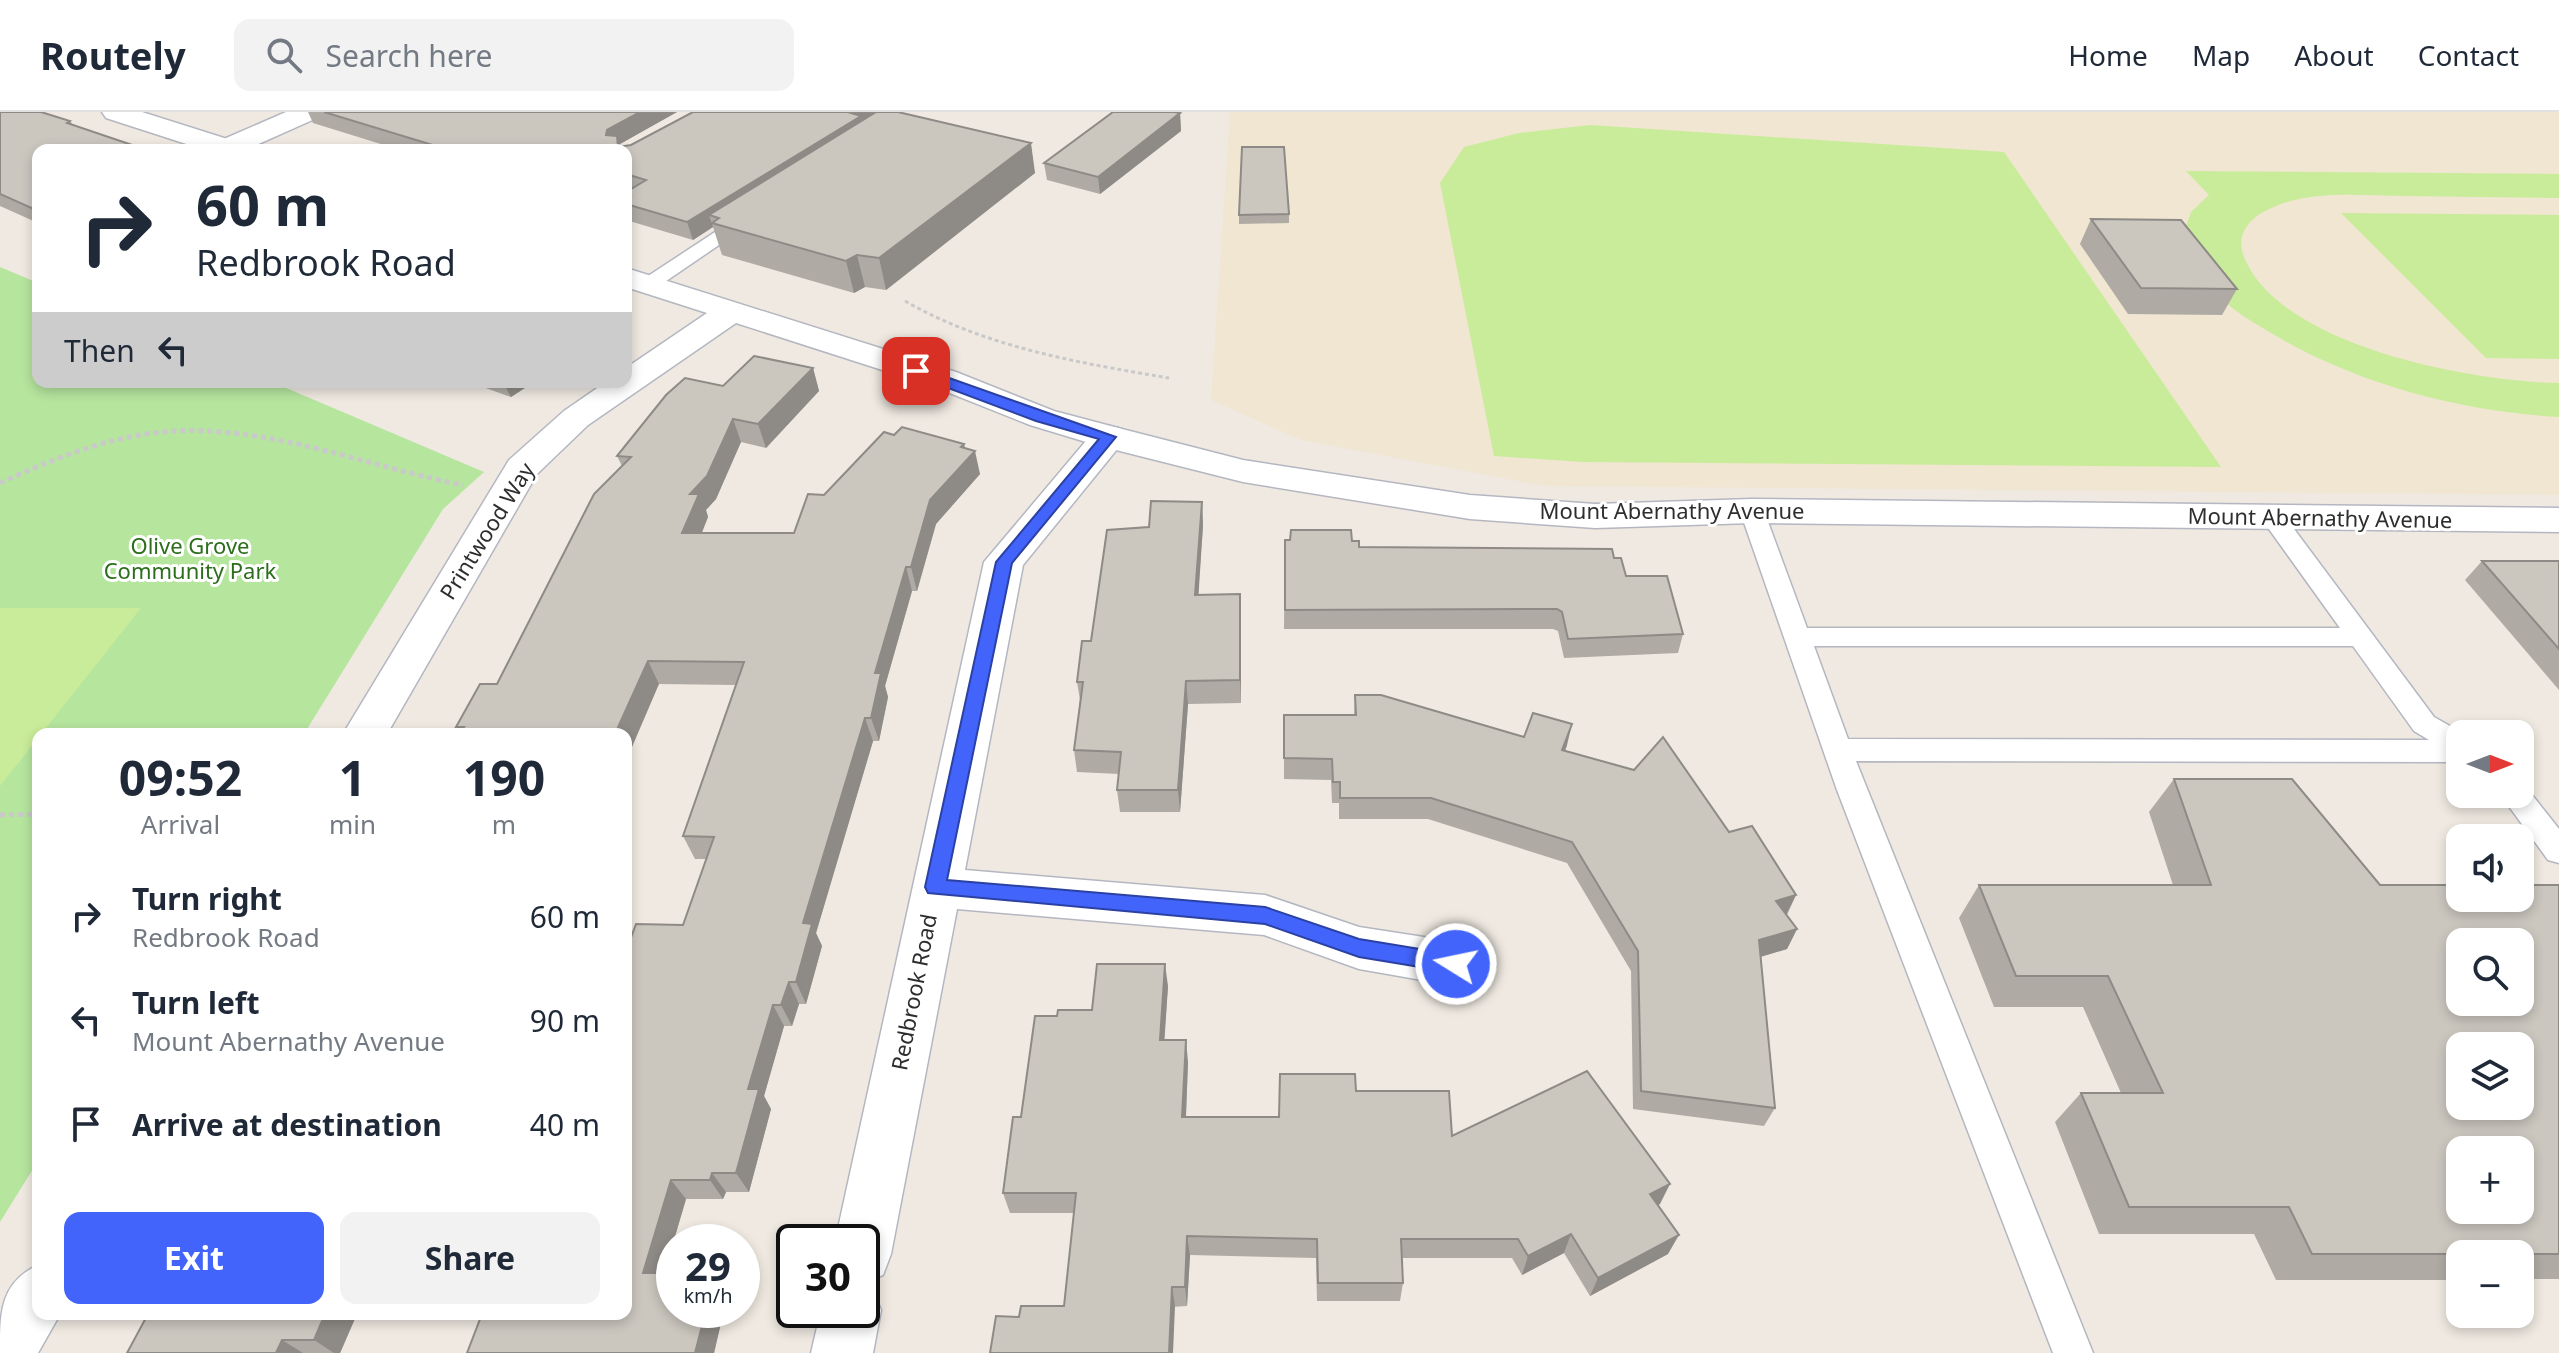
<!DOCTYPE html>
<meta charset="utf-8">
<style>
:root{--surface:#fff;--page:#f2f2f3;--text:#1f2937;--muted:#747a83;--line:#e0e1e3;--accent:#4264fb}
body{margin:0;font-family:"Noto Sans",sans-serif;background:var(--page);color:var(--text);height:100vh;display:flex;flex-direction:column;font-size:30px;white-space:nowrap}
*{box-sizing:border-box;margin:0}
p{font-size:26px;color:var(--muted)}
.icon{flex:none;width:44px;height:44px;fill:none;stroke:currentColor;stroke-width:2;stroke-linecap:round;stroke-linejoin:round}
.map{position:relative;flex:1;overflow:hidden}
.details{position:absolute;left:32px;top:616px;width:600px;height:592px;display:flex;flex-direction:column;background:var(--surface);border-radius:16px;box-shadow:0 4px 12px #0003}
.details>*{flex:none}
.guide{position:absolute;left:32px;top:32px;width:600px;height:244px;border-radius:16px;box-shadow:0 4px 12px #0003;background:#fff;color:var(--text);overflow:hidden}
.needle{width:52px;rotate:90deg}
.tools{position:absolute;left:2446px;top:608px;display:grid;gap:16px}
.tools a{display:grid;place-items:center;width:88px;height:88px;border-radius:16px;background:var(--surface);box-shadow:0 4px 12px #0003;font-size:40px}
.speed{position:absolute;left:656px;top:1112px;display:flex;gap:16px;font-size:40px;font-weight:700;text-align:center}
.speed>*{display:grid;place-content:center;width:104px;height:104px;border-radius:50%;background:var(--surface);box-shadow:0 4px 12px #0003;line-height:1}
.speed small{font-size:20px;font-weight:400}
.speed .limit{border:4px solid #111;border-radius:12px;background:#fff;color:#111}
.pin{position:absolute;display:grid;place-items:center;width:68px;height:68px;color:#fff;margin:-34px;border-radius:16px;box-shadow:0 4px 12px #0006}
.me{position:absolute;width:88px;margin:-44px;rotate:280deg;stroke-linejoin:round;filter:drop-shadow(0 0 6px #0008)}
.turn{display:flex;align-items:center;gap:28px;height:168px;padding:0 32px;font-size:36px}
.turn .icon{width:104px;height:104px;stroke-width:2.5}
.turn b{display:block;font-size:56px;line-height:68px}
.then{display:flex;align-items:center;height:76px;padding:0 32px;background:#0003;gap:16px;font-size:30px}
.eta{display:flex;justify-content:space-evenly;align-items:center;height:136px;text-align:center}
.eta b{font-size:48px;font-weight:700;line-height:56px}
.button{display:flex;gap:16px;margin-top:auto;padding:16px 32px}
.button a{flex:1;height:92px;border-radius:16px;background:var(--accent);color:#fff;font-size:32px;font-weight:700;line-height:92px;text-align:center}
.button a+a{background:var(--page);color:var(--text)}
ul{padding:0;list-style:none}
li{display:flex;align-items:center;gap:24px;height:104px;padding:0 32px}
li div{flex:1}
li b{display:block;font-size:30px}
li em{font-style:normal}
header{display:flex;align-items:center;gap:48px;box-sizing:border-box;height:112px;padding:0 40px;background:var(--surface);border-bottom:2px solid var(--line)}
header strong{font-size:38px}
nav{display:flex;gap:44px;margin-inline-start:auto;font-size:28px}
.search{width:560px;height:72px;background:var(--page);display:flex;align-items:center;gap:20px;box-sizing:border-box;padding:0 28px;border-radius:16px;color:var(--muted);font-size:30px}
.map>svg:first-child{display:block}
.education{fill:#f0e6d1}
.green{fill:#b6e59e}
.pitch{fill:#c9ec9a}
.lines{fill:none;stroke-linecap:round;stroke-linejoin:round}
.lane-casing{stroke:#b4b7c1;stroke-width:3}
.street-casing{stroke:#b4b7c1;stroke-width:3}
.secondary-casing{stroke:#b4b7c1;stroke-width:3}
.path-far1{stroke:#c9c9c9;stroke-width:3;stroke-dasharray:4 3;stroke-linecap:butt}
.path{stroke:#c9c9c9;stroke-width:5;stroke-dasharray:5 4;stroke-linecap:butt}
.lane{fill:#fff;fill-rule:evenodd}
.street{fill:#fff;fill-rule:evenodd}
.secondary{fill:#fff;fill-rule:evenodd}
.wall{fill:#afaba4}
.shaded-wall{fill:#8e8b86}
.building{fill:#cbc7bf;stroke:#8e8b86;stroke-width:2;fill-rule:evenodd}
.route{fill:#4264fb;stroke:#2b41a3;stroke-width:2}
.labels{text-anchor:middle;stroke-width:6;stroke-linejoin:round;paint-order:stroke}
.street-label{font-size:22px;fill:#2e2e2e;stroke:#fff}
.park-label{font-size:22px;fill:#2c6e1b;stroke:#fff}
</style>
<header>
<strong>Routely</strong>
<div class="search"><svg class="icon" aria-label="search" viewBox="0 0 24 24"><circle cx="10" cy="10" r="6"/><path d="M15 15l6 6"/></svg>Search here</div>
<nav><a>Home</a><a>Map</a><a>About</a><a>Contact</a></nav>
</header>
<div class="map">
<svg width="2559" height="1241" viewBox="0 0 2559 1241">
<rect width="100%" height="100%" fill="#efe9e1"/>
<path class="education" d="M1230,0H2559V383L1544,374L1301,328L1211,288Z"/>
<path class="green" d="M0,155L38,171V270H272L484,360L443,397L304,622H38V1049L0,1110Z"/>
<g class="pitch">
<path d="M1590,13L2004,40L2221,355L1583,350L1494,344L1440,71L1464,35L1519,21Z"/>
<path d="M2186,59L2559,62V86C2508,85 2458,85 2407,84C2362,84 2310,77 2269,97C2249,106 2235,123 2244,145C2280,235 2474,270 2559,271V305C2456,299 2349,270 2261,215C2248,207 2232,198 2222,186C2206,167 2197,136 2186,114L2191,100L2209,83Z"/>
<path d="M2341,101L2559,103V247L2486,246Z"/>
<path d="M0,496H141L0,674Z"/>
</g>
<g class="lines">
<g class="lane-casing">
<g id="lane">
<path d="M747,99L756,105L754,109L656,176H642L639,172L642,168Z"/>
<path d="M1752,391L1764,399L1807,516H2340L2261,406L2273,398L2282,401L2434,605L2464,622H2460V650L1856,649L2093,1241H2053L1837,678L1740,399ZM1814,534H2353L2414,619L2429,628L1848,627Z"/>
<path d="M2520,672L2525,674L2559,717V751L2548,748L2500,682H2520Z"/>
</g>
</g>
<g class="street-casing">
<g id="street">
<path d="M286,0H321L317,6L245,38L213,36L217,30Z"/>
<path d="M1109,314L1122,317L1127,325L1023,453L965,758L1265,783L1359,815L1456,830L1474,837L1481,852L1474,867L1456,874L1359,857L1264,823L957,797L891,1142L883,1163L862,1171V1130H835L984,450L1096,317Z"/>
<path d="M862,1172L872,1177L881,1198L873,1241H811L821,1198H862Z"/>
</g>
</g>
<g class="secondary-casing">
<g id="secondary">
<path d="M102,0H142L243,32L247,38H205L106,6Z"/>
<path d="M626,156L956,260L1054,299L1122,317L1243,348L1470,383L1595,392L1752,387L2559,396V420L1752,411L1595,416L1470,407L1243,370L1096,333L1030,313L932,274L736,211L588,313L537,362L387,622H343L509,348L564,299L606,270H626V256L707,201L626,175Z"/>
<path d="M38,1153V1202L59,1204L38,1241H0C0,1200 0,1171 38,1153Z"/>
</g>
</g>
<path class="path-far1" d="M905,189C985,235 1079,251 1169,266"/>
<g class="path">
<path d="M0,371C55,346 114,322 175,319C272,314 369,355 463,373"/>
<path d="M0,703L38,702"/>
</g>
<use href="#lane" class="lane"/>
<use href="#street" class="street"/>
<use href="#secondary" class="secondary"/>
</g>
<g class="wall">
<path d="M0,0L70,9L73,13L38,38V111L0,94Z"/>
<path d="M308,0H677L620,32L621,35L1035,61L886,178L865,175L854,181L722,143L713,115L693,128L626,108V80L629,79L626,78V38H400L313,11Z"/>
<path d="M1180,1L1181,19L1100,82L1047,68L1044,51Z"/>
<path d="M1289,102V111L1239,112V103Z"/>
<path d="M2091,107L2237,177L2222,203L2128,202L2080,132Z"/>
<path d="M813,256L819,279L766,336L741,330L716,387L706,398L708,405L702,421H794L824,383L894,323L964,332L965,336L980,362L936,412L917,479H912L885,574L888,585L879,629H873L816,821L822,834L806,892H799L792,914H784L764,984L771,997L749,1080H726L723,1087H686L664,1161L674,1198H724L714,1241L626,1202L683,813L706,747H695L683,724L736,573L659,572L626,622L460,621L456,615L497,572L622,354L617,344L723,274Z"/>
<path d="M469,270H534L511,285Z"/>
<path d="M1202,390L1203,413L1198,483L1240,482L1241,591L1188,592L1180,700H1120L1117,678L1119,662L1077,660L1074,638L1080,588L1077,570L1091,529L1149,415Z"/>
<path d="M1285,428L1352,429L1359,435L1614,446L1626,464L1683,522L1678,541L1564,546L1558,519L1553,517H1284Z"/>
<path d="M2482,449H2559V578L2465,468Z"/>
<path d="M1355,583L1524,625L1567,633L1565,639L1729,720L1796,783L1787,803L1797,817L1787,837L1760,845L1775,996L1764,1014L1633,997L1631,859L1567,751L1428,707H1339V691H1332L1331,668L1284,667V603H1354Z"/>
<path d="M2174,667L2380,773H2559V1167H2520V1142H2460V1168H2276L2254,1122H2099L2055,1010L2081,981H2121L2083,895H1994L1959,806L1979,773H2173L2149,700Z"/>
<path d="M1168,874L1164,928L1188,950L1186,1005H1279L1356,979L1452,1024L1660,1092L1658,1093L1668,1142L1590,1184L1564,1141L1522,1163L1512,1146H1402L1403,1171L1400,1189H1317L1316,1146L1190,1143L1187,1194L1019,1205L1064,1194L1074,1101H1010L1003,1081L1021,1005L1057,904L1092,898Z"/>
<path d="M357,1202L340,1241H127Z"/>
</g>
<g class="shaded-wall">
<path d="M640,0H677L620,32L622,38L606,23L607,18Z"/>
<path d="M853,0H884L719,106L709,103L713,115L693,128L687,110Z"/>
<path d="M1180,1L1181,19L1100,82L1098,65Z"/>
<path d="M1031,31L1035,61L886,178L879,146Z"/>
<path d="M857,143L865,175L854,181L846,149Z"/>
<path d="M626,202L631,214L626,218Z"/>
<path d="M813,256L819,279L766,336L758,312Z"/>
<path d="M503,270H534L511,285Z"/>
<path d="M733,307L741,330L716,387L706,398L708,405L692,444L682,421L690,382Z"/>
<path d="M964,332L967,347L975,339L980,362L936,412L917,479L911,455L930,388Z"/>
<path d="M1202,390L1203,413L1197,506L1195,483Z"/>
<path d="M906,455L912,479L885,574L888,585L879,629L871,606L875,561Z"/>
<path d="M1240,482L1241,505V591L1240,568Z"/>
<path d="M648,549L659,572L626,649V622H615Z"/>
<path d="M1186,569L1188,592L1180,700L1178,678Z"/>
<path d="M865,606L873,629L816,821L822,834L806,892L796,870L803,811Z"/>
<path d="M1572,612L1567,633L1558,659L1562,638Z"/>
<path d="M1796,783L1786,803L1776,789Z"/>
<path d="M1797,817L1787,837L1750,848L1759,828Z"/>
<path d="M1165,852L1168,874L1163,950L1160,928Z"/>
<path d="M789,870L799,892L792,914L781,893Z"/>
<path d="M773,893L784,914L764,984L771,997L749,1080L736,1061L748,977Z"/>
<path d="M1186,928L1188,950L1185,1026L1182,1005Z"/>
<path d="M712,1061L726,1080L723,1087L710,1068Z"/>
<path d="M671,1068L686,1087L659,1179L643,1161Z"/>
<path d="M1670,1072L1660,1092L1641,1101L1650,1082Z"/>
<path d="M1571,1122L1564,1141L1522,1163L1528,1144Z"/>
<path d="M1679,1123L1668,1142L1590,1184L1598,1166Z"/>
<path d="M1187,1124L1190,1143L1187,1194L1185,1175Z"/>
<path d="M1172,1175L1175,1194L1173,1241H1169Z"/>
<path d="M706,1198H724L714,1241H695Z"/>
<path d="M325,1202H357L340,1241H334L314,1228Z"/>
<path d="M282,1228L303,1241H276Z"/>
</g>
<g class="building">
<path d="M0,0H41L70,9L67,11L147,38H38V99L0,82Z"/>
<path d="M324,0H640L607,18L606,23L617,24L618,35L631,33L693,0H853L851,1L861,4L687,110L626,92V86L630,84L626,83V80L646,68L626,62V38H543L527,33L518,38H449Z"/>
<path d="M876,0H898L1031,31L879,146L857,143L846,149L712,111L719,106L709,103Z"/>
<path d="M1113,0H1174L1180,1L1098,65L1044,51Z"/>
<path d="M1242,35H1284L1289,102L1239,103Z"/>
<path d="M2091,107L2181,108L2237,177L2141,176Z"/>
<path d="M754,244L813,256L758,312L733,307L707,364L690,382H699L682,421H794L808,382L824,383L884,320L894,323L902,315L964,332L961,335L975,339L930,388L911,455H906L875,561H881L871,606H865L803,811L812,812L796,870H789L781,893H773L748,977H759L736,1061H712L710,1068H671L643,1161H674V1198H706L695,1241H467L482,1202H626V839L636,812L683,813L714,725L683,724L744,550L648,549L615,622H460L464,615H456L480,572H497L594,382L631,345L617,344L666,283L685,266L723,274Z"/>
<path d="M1151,389L1202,390L1195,483L1240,482V568L1186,569L1178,678H1117L1121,640L1074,638L1083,570H1077L1082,529H1091L1107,418L1149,415Z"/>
<path d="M1291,418H1351L1352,429H1359V435L1612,437L1614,446H1621L1626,464H1667L1683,522L1568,527L1562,500L1557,497L1285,498V428H1290Z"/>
<path d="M2482,449H2559V537Z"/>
<path d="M1355,583H1381L1524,625L1533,601L1572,612L1562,638L1634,658L1663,625L1729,720L1752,714L1796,783L1776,789L1797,817L1759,828L1775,996L1641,979L1638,839L1572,730L1431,686H1340V670H1333L1332,647L1284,646V603H1356Z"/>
<path d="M2174,667H2292L2380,773H2460V786H2520V773H2559V1142H2312L2289,1095H2129L2081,981H2163L2108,864H2016L1979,773H2211ZM2460,830H2520V890H2460ZM2460,934H2520V994H2460ZM2460,1038H2520V1098H2460Z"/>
<path d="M1097,852H1165L1160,928H1186L1182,1005H1279L1280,962H1355L1356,979H1449L1452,1024L1587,959L1670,1072L1650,1082L1679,1123L1598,1166L1571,1122L1528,1144L1518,1127H1401L1403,1171H1318L1317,1127L1187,1124L1185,1175H1172L1169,1241H990L996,1204L1019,1205L1021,1194H1064L1076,1081H1003L1013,1005H1021L1035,904H1057L1058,898H1092Z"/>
<path d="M148,1202H325L314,1228H282L276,1241H127Z"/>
</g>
<path class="route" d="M911,256H921L1116,325L1012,451L947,768L1265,795L1359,827L1456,843L1464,846L1467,852L1464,859L1456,861L1359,845L1265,812L928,781L925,775L996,450L1099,327L1036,309L911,262Z"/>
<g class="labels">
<g class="street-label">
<text x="1672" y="407">Mount Abernathy Avenue</text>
<text transform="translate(2320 406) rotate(1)" y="8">Mount Abernathy Avenue</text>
<text transform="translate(487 419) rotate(-58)" y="8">Printwood Way</text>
<text transform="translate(914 880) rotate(-79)" y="8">Redbrook Road</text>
</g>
<g class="park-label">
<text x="190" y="442">Olive Grove<tspan x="190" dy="25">Community Park</tspan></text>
</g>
</g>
</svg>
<div class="tools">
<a><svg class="needle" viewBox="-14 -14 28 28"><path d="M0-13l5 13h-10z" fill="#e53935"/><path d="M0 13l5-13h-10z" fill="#747a83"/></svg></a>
<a><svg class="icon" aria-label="sound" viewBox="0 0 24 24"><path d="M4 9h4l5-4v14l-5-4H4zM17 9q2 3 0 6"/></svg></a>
<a><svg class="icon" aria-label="search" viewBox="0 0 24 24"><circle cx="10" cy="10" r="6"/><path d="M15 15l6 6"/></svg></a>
<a><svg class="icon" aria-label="layers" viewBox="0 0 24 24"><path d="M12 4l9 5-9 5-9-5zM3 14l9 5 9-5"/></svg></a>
<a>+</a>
<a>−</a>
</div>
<div class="speed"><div>29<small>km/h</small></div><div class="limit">30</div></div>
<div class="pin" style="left:916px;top:259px;background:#d93025"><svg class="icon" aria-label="arrive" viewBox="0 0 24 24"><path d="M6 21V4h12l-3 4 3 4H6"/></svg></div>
<svg class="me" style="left:1456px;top:852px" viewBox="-20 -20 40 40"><circle r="17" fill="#4264fb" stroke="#fff" stroke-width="3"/><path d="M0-11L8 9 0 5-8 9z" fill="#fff"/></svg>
<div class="guide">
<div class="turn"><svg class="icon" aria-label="right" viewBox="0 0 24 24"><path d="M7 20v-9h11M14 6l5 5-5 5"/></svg><div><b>60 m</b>Redbrook Road</div></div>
<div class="then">Then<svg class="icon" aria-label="left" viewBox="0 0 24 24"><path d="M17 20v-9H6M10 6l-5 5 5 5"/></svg></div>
</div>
<section class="details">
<div class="eta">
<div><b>09:52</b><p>Arrival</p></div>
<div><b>1</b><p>min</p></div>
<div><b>190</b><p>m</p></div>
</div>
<ul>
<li><svg class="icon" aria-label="right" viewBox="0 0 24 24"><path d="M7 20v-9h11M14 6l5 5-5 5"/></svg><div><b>Turn right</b><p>Redbrook Road</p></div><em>60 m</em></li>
<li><svg class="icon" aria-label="left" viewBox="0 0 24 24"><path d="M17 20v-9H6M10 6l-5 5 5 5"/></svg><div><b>Turn left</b><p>Mount Abernathy Avenue</p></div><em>90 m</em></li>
<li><svg class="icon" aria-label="arrive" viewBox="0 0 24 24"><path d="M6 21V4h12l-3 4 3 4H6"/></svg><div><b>Arrive at destination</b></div><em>40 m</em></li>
</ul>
<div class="button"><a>Exit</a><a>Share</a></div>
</section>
</div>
